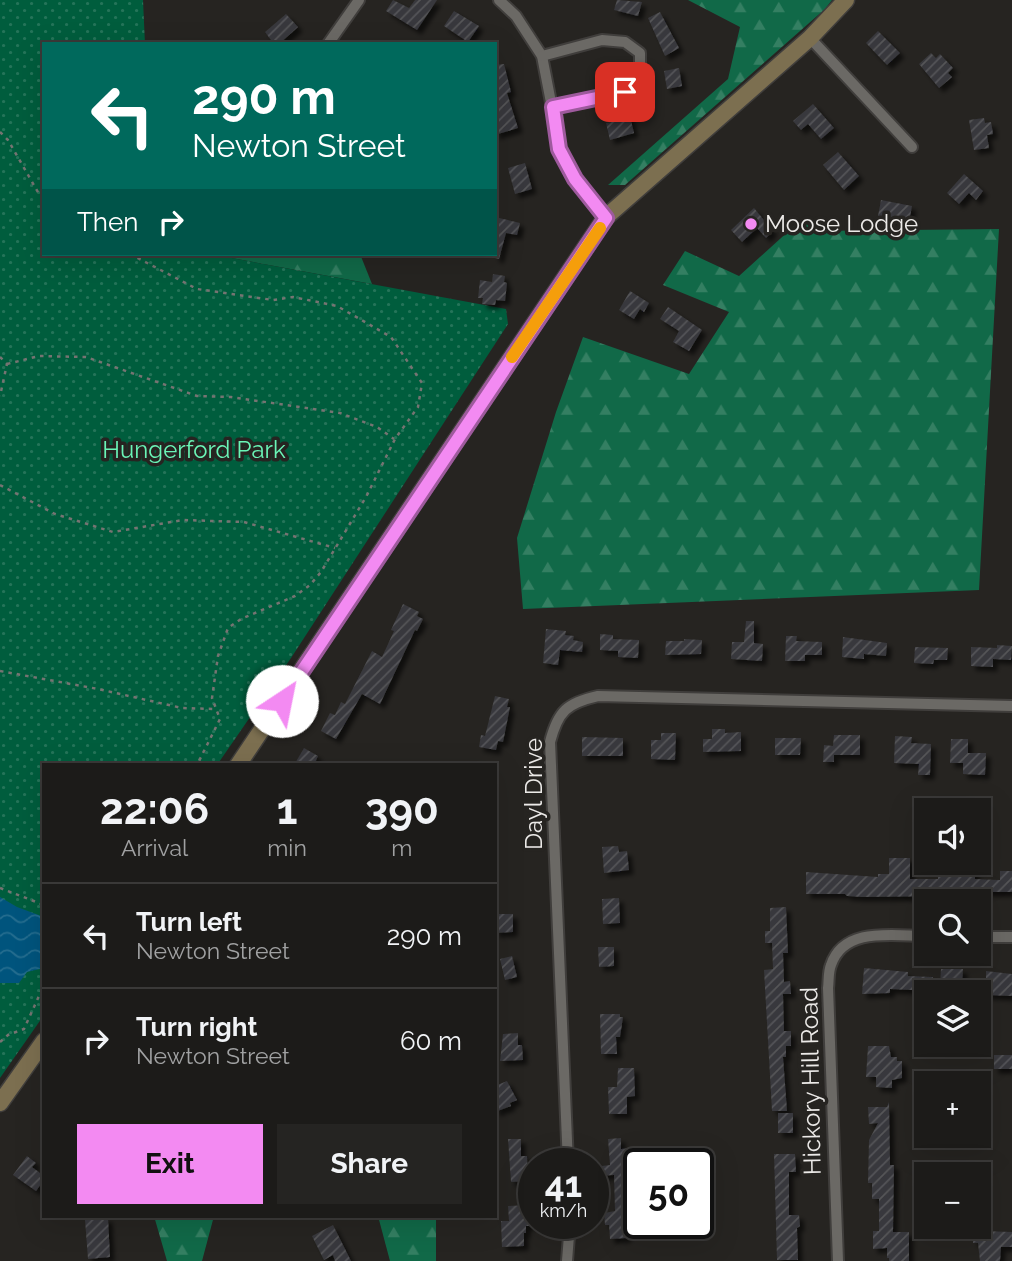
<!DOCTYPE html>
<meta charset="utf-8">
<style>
:root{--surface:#1c1b19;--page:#252422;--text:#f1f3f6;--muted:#a0a1a2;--line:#3a3938;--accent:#f38af2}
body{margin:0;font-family:Raleway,sans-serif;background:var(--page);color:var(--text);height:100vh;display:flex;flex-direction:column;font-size:26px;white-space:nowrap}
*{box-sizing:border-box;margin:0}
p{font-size:23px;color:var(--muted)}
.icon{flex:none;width:38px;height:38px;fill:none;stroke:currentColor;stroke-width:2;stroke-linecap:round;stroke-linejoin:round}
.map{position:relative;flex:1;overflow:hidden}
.drawer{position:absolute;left:42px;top:763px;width:455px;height:455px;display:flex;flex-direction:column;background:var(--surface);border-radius:0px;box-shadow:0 7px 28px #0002,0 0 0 2px var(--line)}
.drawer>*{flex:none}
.guide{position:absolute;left:42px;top:42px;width:455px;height:214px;border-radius:0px;box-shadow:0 7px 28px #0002,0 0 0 2px var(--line);background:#00695c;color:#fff;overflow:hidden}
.fabs{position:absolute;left:914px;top:798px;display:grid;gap:14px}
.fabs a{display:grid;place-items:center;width:77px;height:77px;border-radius:0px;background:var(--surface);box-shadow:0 7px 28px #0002,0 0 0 2px var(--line);font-size:35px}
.speed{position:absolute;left:518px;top:1148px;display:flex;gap:14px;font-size:35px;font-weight:700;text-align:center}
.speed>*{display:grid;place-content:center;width:91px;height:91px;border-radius:50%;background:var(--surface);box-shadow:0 7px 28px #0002,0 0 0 2px var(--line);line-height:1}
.speed small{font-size:18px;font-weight:400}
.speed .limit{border:4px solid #111;border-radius:10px;background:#fff;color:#111}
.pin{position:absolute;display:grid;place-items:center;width:60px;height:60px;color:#fff;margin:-30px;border-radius:14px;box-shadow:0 4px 10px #0006}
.me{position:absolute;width:77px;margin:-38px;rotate:34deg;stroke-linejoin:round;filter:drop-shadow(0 0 5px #0008)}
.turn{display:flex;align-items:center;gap:24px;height:147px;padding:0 35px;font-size:32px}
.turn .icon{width:91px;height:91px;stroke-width:2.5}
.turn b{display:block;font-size:49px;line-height:60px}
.then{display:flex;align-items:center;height:66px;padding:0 35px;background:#0003;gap:14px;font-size:26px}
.eta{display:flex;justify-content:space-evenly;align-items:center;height:119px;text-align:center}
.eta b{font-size:42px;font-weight:700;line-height:49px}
.action{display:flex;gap:14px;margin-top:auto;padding:14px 35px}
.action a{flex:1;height:80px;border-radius:0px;background:var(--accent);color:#111;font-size:28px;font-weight:700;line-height:80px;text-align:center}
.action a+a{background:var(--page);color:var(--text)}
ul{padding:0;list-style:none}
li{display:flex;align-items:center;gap:21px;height:105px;padding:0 35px;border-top:2px solid var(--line)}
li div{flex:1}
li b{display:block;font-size:26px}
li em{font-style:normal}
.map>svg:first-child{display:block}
.forest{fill:url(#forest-firs)}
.park{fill:url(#park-dots)}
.water{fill:url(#water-waves)}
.building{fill:url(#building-hatch);filter:url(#shadow)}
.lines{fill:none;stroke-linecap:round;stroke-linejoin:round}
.street-casing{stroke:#403e3c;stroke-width:14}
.secondary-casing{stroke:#403e3c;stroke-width:19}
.path{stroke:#767472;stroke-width:2.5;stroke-dasharray:3.5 5;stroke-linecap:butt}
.street{stroke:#6b6965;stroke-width:10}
.secondary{stroke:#7c6f50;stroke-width:16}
.route-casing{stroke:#9e5a9d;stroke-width:18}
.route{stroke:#f38af2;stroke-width:12}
.slow{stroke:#f59e0b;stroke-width:12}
.poi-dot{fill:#f38af2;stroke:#262421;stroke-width:2.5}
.labels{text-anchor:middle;stroke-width:7;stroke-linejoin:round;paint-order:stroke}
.poi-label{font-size:24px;fill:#eceae8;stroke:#262421;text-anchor:start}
.park-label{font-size:24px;fill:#6af5b7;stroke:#262421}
.street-label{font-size:24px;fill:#eceae8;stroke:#262421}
</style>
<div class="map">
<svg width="1012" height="1261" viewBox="0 0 1012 1261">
<defs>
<pattern id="forest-firs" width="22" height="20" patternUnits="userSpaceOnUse" patternTransform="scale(1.75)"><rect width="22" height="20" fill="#116948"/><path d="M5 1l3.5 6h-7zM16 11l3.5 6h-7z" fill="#347f62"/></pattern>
<pattern id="park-dots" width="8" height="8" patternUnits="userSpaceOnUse" patternTransform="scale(1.75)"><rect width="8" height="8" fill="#005d3d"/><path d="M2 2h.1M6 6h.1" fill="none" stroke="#257459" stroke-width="1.8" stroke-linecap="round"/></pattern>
<pattern id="water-waves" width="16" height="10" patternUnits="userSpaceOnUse" patternTransform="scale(1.75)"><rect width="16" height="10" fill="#00547d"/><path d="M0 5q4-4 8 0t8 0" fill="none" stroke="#256d8f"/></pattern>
<pattern id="building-hatch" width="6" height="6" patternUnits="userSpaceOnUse" patternTransform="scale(1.75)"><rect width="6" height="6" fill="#38383c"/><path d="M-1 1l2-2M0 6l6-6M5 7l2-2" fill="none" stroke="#555558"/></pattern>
<filter id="shadow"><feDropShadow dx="4.5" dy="4.5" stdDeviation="2" flood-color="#0009"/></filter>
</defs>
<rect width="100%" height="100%" fill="#262421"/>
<g class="forest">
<path d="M688,0H832L825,9L625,185H608L728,79L740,27Z"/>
<path d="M802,219L813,231L999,229L979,590L523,609L517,538L556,412L583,337L689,374L729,312L663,285L685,251L739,276Z"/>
<path d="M210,254H360L372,284Z"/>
<path d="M154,1216H214L202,1261H167Z"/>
<path d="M378,1216H436V1261H390Z"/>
</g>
<path class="park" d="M0,0H143L145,44H44V254H210L506,309L508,324L291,658L217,765H44V1015L0,1078Z"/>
<path class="water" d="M0,897L17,907L44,917V968L27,972L19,983H0Z"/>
<g class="building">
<path d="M393,0L409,8L415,0H437L417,30L386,11Z"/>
<path d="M617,0L642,2L638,16L614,10Z"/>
<path d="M454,11L479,26L468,42L444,26Z"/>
<path d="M660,12L679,48L665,56L648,18Z"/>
<path d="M286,14L298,27L279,44H274L265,32Z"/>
<path d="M878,31L900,53L887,65L866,43Z"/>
<path d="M931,53L936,58L940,54L953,68L948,73L952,77L939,88L919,64Z"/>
<path d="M504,64L511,92L507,93L518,128L495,135V65Z"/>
<path d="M679,68L682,86L667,89L664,71Z"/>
<path d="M813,104L834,128L821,139L808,124L801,130L793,121Z"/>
<path d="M629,112L634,133L610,140L606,123L618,121L617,115Z"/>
<path d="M984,118L985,123L991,122L993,134L987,135L989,148L974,150L969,120Z"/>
<path d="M838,152L859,176L844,190L823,165Z"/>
<path d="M525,163L532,189L515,194L508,168Z"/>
<path d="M964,174L983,191L976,200L969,193L959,204L947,193Z"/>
<path d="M881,200L912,206L909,222L878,216Z"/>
<path d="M754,208L773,231L766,238L757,228L742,242L731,230Z"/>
<path d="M495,217L520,223L517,235L506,233L499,259L495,258Z"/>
<path d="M493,274L505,276L504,282L507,283L505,301L496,300L495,305L482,304L483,298H478L480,280L492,282Z"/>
<path d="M630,291L649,303L644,312L640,309L634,319L619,310Z"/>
<path d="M668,307L702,330L689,351L673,342L679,331L660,319Z"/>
<path d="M403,604L419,612L417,616L423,619L417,631L415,630L380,704L362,694L336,739L321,731L330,713L335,715L341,702L345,704L372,651L382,657L394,631L391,630Z"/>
<path d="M746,621H754V643L763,644L762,661L731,659L732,642H744Z"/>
<path d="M546,629L566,631L565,635L574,636L573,640L583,642L582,652L560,650L558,665L543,663Z"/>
<path d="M600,634L613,635V639L639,640L638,658L618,657V651L600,650Z"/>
<path d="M786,636H797L796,641L822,642V655H805V661H785Z"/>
<path d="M843,637L887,643L886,656L864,654V659L842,657Z"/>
<path d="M684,639L702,640L701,654L665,655L666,641H684Z"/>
<path d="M997,645L1012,646L1011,660L993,659V667L971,666V647L997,648Z"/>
<path d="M915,647L948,648L947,660H934L933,664L914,663Z"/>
<path d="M495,696L509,699L507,707H510L503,742L498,741L496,750L479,747L481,735L485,736Z"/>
<path d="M712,729H725V733L741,732V751L703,752V739H712Z"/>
<path d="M661,733H676L675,760L651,759V740H661Z"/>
<path d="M834,735H860V755H834V762H823L824,745L833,746Z"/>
<path d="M895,736L912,737L911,743L931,744L930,775H918L919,764L894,763Z"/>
<path d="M582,737L623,738V756H582Z"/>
<path d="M775,738H801L800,755H775Z"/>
<path d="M951,739H968V753H986L985,775L963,774V763H950Z"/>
<path d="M304,748L318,756L314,765H294Z"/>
<path d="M618,846L619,852L627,851L629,870L604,873L602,847Z"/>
<path d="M889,858H910V879H938V868L975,870V879L1000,880V871H1012V892H951V896L862,897L847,896L845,894H806V872L878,877V874H889Z"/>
<path d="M619,898L620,923L603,924L602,899Z"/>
<path d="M786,907L788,953H783L784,982L790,981L791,994H783L784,1031H791V1046H786V1057H783L787,1111H772L764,970L773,969L772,943H765V931H770V908Z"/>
<path d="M495,914H513V932L495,933Z"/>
<path d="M598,947H614V966L599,967Z"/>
<path d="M512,956L517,977L505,980L500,959Z"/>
<path d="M864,968L908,972V976L933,977V991L890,989V993L862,994Z"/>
<path d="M941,969H963L962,987L940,986Z"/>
<path d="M986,971L1012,974V996L986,995Z"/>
<path d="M600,1014H620V1017H623L620,1037H616L617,1054H601Z"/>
<path d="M518,1033V1045H522L523,1060L500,1061L503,1034Z"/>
<path d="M868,1046H889L891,1057H897V1061H902V1078L892,1080V1088L876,1087V1077H866Z"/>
<rect x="994" y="1055" width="18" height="14"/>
<path d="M618,1068H634L635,1096L627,1097V1114H609L608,1087H617Z"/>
<path d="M507,1081L517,1100L510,1103L511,1106L495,1112V1086Z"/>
<path d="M889,1102L890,1165H894L893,1232H909V1261H889V1258H887V1248L873,1249V1231H879V1199H872V1183H868L869,1140L878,1123L869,1124L868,1107H887Z"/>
<rect x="778" y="1113" width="15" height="20"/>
<path d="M621,1138V1149L633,1148L634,1168H630V1174H627L629,1210H635V1221H626L627,1238L610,1239L609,1225H605L604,1213L615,1211L614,1175L593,1176V1167L610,1165L608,1139Z"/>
<path d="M508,1139H521V1156H527L528,1181L511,1182Z"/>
<path d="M774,1154H795L796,1172H789V1215H799L800,1226L797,1228L798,1260H777Z"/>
<path d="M27,1156L36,1163L32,1167L44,1176V1180L36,1191L13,1175Z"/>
<path d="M529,1205L530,1226H526V1233H524V1246L502,1247L501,1221H509L508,1206Z"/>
<path d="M108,1218L110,1257L88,1259L85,1220Z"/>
<path d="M333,1225L351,1261H335L333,1255L324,1260L312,1236Z"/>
<path d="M982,1231L1012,1232V1247H1001L1000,1261H980L978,1243H973L974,1233H982Z"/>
</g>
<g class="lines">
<g class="street-casing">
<g id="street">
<path d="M499,0L516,16L542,56L560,149L575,179L606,217"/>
<path d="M810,38L912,147"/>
<path d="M328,44L359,0"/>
<path d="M542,56L602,40L625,42L640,53V76L625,92L553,107"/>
<path d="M978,937H1012"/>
<path d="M568,1164L550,742C558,711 567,703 598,696L1012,706"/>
<path d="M567,1261L570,1223"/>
<path d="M838,1261L828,988C829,981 828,972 831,965C844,926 894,936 926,936"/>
</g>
</g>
<g class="secondary-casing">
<g id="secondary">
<path d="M238,765L606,217L810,38L846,0"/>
<path d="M0,1103L44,1041"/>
</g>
</g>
<g class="path">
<path d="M0,132L8,140L39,194L44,197"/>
<path d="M130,254L197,289L273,300L293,297L337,306L391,337L422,383L418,407L395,439L366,497L321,572L310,585L295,596L241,619L228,628L218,656L212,698L220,719L197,765"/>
<path d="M0,357L7,364L0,396"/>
<path d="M7,364L39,356L86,357L197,396L231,397L340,413L377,427L394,439"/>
<path d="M0,485L55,514L113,532L183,520L244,522L335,548"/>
<path d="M0,671L98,689L182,708L216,709"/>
<path d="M0,888L44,905"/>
<path d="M0,1042L8,1035L24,1029L44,985"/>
</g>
<use href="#street" class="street"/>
<use href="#secondary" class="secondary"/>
</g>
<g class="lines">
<g class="route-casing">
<path id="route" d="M282,701L606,218L575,179L559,149L553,107L625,92"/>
</g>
<use href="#route" class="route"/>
<path class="slow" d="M512,357L600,228"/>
</g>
<circle class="poi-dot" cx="751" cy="224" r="7"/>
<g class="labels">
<g class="poi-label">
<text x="765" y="232">Moose Lodge</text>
</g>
<g class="park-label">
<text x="194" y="458">Hungerford Park</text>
</g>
<g class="street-label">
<text transform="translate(534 794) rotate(-90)" y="8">Dayl Drive</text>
<text transform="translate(811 1081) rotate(-91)" y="8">Hickory Hill Road</text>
</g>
</g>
</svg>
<div class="fabs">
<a><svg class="icon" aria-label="sound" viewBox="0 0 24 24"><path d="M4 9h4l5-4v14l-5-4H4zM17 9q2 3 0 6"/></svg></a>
<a><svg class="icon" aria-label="search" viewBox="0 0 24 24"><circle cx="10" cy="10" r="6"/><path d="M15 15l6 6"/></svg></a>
<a><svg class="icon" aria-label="layers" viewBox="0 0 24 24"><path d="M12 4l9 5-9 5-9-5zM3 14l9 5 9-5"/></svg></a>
<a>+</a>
<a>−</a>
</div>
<div class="speed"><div>41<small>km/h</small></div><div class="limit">50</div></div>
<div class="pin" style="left:625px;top:92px;background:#d93025"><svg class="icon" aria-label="arrive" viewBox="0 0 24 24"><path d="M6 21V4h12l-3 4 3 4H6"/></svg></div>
<svg class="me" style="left:282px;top:701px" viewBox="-20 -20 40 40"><circle r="19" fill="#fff"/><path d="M0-13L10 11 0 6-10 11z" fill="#f38af2"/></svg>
<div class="guide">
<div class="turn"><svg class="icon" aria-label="left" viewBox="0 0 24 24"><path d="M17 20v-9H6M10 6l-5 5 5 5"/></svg><div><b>290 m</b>Newton Street</div></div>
<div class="then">Then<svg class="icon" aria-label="right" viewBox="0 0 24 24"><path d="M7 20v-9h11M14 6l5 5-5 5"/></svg></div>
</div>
<section class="drawer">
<div class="eta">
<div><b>22:06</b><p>Arrival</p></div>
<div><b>1</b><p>min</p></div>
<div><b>390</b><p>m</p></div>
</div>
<ul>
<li><svg class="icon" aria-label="left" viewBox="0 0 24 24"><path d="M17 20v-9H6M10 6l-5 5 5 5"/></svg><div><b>Turn left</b><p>Newton Street</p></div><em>290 m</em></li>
<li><svg class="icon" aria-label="right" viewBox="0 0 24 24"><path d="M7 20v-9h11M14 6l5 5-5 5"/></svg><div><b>Turn right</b><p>Newton Street</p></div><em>60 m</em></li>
</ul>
<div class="action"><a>Exit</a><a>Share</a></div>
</section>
</div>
